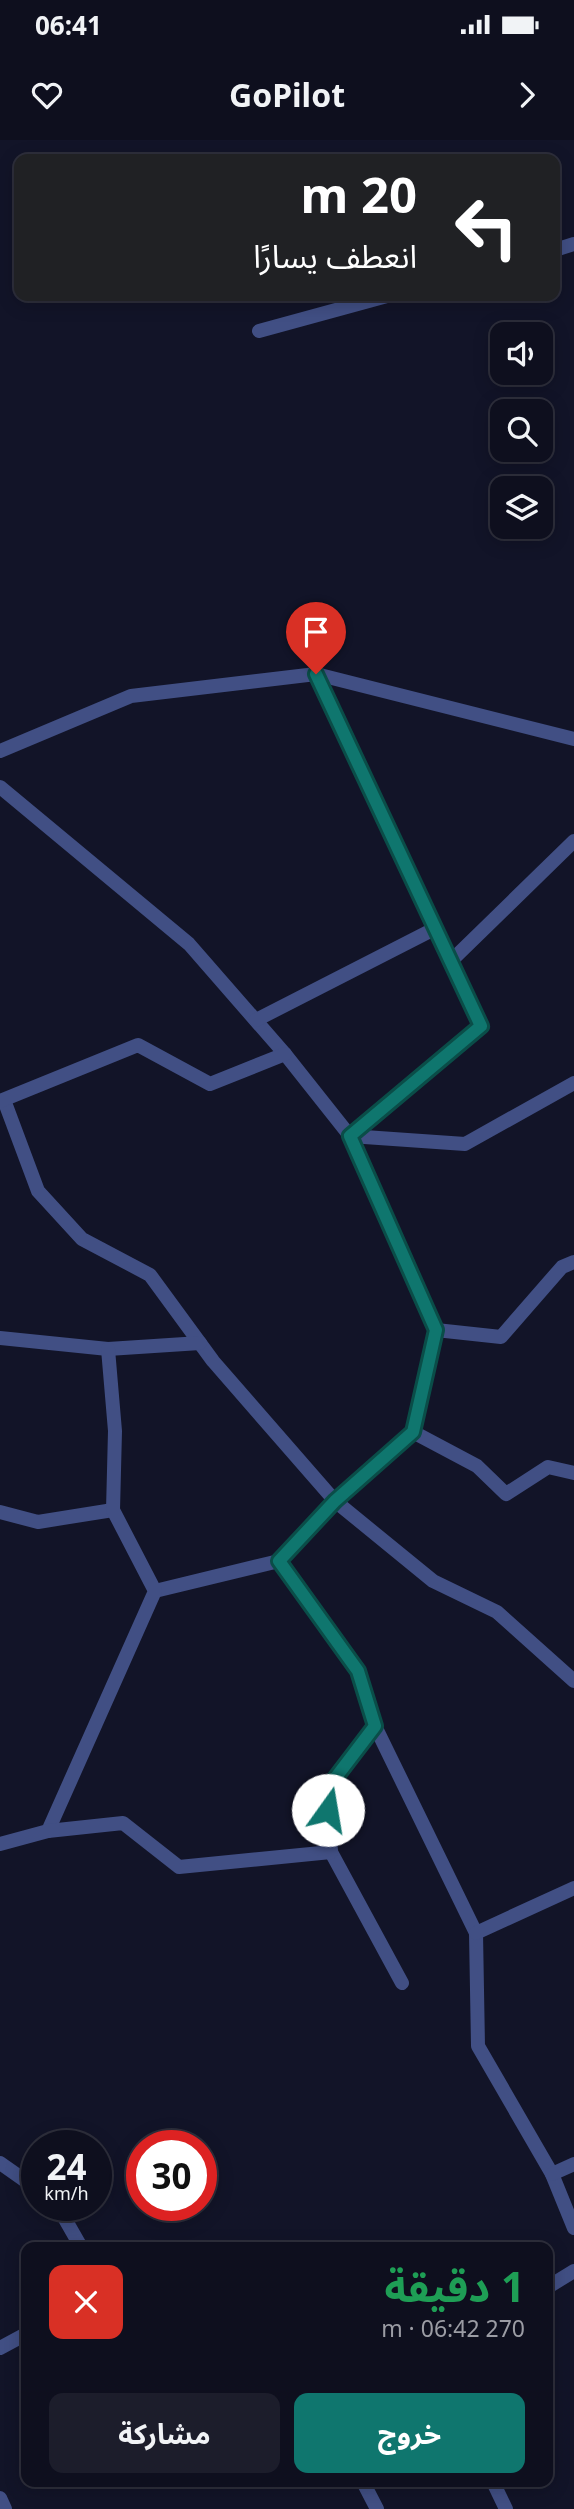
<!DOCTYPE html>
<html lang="ar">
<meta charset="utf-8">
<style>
:root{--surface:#0e0f1e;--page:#1c1d2b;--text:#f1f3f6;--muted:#9b9ca4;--line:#2e2f3c;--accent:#0f766e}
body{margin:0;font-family:"Noto Sans","Noto Sans Arabic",sans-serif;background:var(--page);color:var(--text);direction:rtl;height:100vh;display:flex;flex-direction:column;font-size:26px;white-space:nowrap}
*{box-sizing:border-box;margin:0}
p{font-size:23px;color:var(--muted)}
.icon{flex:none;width:38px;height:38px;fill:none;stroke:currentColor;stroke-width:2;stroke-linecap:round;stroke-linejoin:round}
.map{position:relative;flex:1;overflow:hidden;direction:ltr}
.sheet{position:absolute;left:21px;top:2102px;width:532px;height:245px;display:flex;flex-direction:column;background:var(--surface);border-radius:14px;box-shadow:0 4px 18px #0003,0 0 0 2px var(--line);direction:rtl}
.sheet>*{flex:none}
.hud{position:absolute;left:14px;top:14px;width:546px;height:147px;border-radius:14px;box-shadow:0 4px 18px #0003,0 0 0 2px var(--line);direction:rtl;background:#202124;color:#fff;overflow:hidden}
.fabs{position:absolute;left:490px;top:182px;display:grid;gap:14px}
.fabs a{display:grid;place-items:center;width:63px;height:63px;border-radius:14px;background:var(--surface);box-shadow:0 4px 18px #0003,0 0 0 2px var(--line);font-size:35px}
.speed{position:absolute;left:21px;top:1990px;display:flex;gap:14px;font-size:35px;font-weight:700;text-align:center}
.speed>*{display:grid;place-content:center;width:91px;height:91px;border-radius:50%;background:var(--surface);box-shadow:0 4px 18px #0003,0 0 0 2px var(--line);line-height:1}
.speed small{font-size:18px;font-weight:400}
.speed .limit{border:10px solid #d22;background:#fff;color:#111}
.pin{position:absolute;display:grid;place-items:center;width:60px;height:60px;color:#fff;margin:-72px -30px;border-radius:50% 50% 50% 0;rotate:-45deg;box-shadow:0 0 7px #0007}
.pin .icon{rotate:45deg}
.me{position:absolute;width:77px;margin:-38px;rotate:13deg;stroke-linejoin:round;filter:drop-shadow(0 0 5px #0008)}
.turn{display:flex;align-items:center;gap:24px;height:147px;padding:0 28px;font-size:32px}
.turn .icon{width:91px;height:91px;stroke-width:2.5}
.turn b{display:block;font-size:49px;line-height:60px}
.round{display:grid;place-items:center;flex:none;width:74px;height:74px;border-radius:14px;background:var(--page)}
.head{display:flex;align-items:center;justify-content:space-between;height:119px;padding:0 28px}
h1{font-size:42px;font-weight:700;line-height:52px;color:#1e9e55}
.action{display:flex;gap:14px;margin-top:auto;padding:14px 28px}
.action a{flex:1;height:80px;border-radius:14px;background:var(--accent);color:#fff;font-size:28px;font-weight:700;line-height:80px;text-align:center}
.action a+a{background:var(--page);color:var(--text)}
.status{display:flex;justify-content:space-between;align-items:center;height:49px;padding:0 35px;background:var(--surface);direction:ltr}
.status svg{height:19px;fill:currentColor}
header{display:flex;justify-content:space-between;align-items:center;height:91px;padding:0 28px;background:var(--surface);font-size:32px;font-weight:700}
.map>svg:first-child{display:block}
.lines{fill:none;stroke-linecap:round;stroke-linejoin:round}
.street{stroke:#414f84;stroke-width:14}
.route-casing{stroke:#0a4d48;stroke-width:18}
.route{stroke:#0f766e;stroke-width:12}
</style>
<div class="status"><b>06:41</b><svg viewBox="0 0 49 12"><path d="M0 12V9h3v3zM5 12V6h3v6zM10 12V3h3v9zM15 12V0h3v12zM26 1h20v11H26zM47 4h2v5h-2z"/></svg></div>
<header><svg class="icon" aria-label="forward" viewBox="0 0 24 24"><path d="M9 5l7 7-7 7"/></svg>GoPilot<svg class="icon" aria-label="heart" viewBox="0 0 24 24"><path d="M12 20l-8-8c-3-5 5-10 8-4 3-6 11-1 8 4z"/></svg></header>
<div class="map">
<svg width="574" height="2369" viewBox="0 0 574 2369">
<rect width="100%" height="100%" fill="#121428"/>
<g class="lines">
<g class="street">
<path d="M555,110L574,104"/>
<path d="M259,191L387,156"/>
<path d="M316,534L481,886L350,996L465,1004L574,943"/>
<path d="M0,611L131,556L316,534L574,599"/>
<path d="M0,647L189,804L285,914L350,996L436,1190L413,1292L335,1361L279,1421L155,1451"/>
<path d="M451,821L574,701"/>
<path d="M256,880L436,788"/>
<path d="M4,960L38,1051L82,1099L150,1135L213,1221L335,1361L433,1441L497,1472L574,1541"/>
<path d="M0,961L138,905L210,944L285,914"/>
<path d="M436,1190L501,1197L562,1127L574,1122"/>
<path d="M0,1198L108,1209L200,1203"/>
<path d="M413,1292L477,1326L506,1354L548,1327L574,1333"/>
<path d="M0,1372L38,1382L113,1370"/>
<path d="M279,1421L358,1531L375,1586L327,1649L331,1712L402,1843"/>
<path d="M375,1586L476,1793L478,1906L552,2034L574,2088"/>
<path d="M48,1691L155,1451L113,1370L115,1291L108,1209"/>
<path d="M0,1704L48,1691L123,1683L179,1727L331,1712"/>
<path d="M476,1793L574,1748"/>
<path d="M0,2023L37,2049"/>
<path d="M552,2034L574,2024"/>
<path d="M57,2065L81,2107"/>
<path d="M548,2147L574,2131"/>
<path d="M0,2208L26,2194"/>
<path d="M363,2342L377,2369"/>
<path d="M493,2342L506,2369"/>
<path d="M0,2358L5,2369"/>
</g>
</g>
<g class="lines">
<g class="route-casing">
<path id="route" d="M316,534L481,886L350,996L436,1190L413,1292L335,1361L279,1421L358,1531L375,1586L327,1649L328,1670"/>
</g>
<use href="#route" class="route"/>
</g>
</svg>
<div class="fabs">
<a><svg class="icon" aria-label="sound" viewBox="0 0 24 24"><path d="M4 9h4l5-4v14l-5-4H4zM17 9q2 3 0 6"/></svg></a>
<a><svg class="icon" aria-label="search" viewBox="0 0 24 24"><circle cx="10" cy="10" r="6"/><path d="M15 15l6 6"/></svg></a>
<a><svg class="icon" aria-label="layers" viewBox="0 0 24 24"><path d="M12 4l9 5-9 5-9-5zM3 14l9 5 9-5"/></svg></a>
</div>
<div class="speed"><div>24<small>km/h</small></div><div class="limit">30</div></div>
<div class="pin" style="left:316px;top:534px;background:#d93025"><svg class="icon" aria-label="arrive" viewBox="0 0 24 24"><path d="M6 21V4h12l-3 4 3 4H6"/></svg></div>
<svg class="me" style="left:328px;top:1670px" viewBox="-20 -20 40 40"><circle r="19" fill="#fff"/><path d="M0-13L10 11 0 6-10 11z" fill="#0f766e"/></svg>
<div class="hud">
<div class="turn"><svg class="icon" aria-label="left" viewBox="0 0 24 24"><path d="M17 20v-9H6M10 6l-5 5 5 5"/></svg><div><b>20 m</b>انعطف يسارًا</div></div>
</div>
<section class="sheet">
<div class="head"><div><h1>1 دقيقة</h1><p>270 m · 06:42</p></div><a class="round" style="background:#d93025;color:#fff"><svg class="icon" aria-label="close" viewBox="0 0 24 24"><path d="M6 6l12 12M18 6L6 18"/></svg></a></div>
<div class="action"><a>خروج</a><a>مشاركة</a></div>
</section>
</div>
